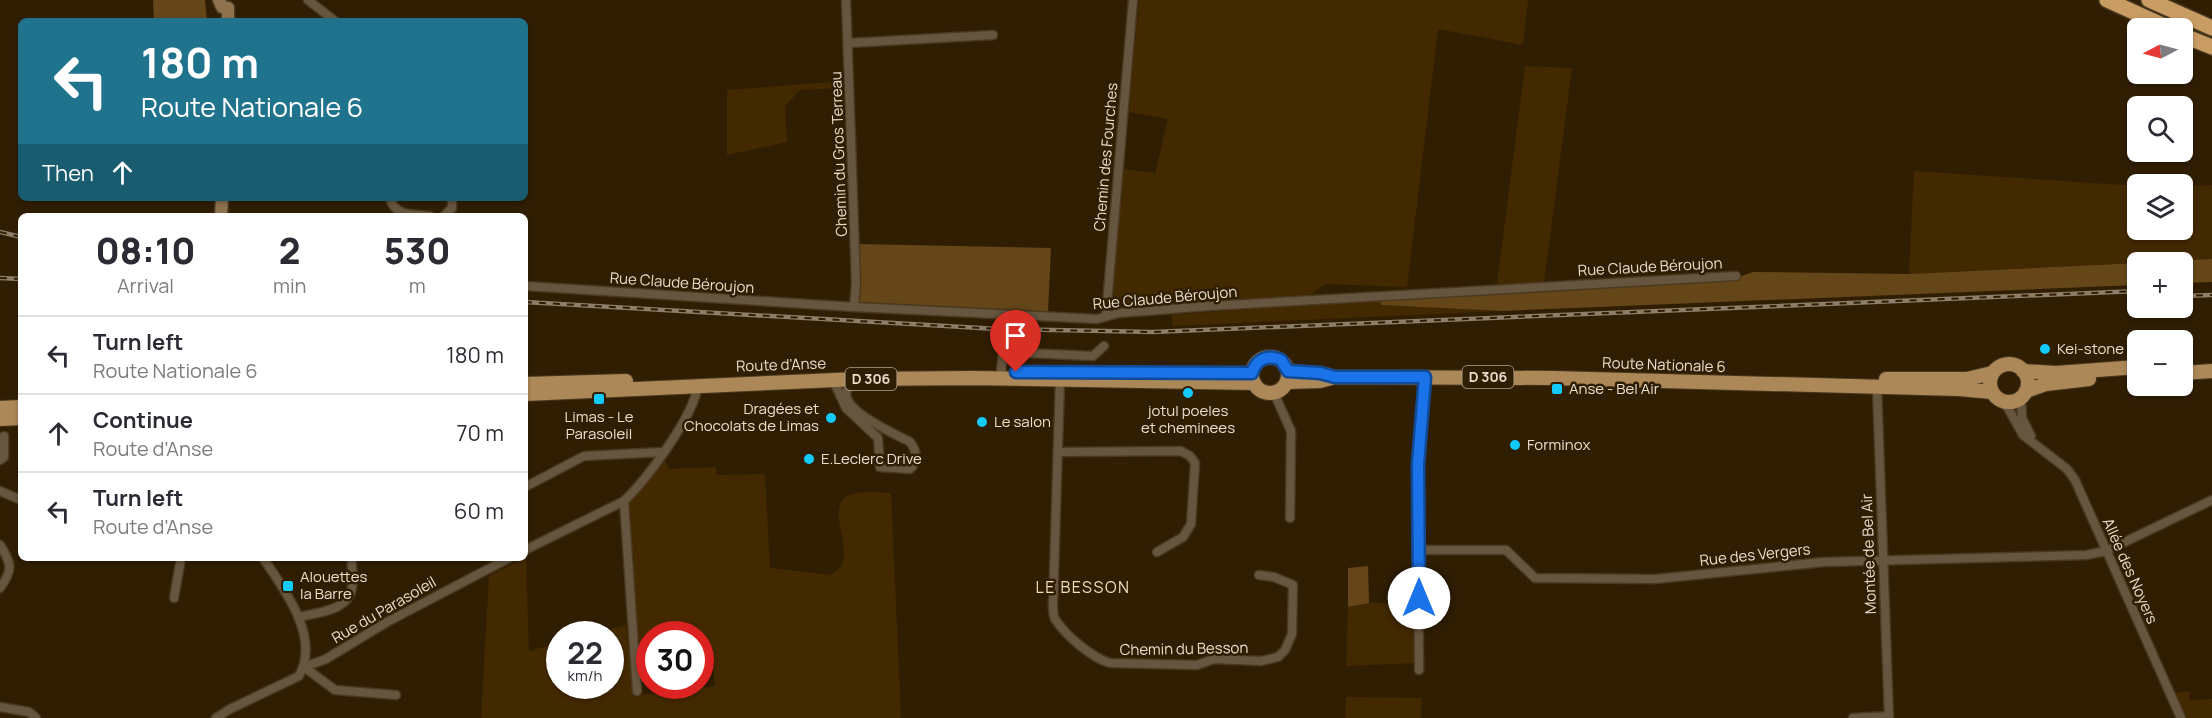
<!DOCTYPE html>
<meta charset="utf-8">
<style>
:root{--surface:#fff;--page:#f2f2f3;--text:#2b2b33;--muted:#7c7c81;--line:#e1e1e2}
body{margin:0;font-family:Manrope,sans-serif;background:var(--page);color:var(--text);height:100vh;display:flex;flex-direction:column;font-size:22px;white-space:nowrap}
*{box-sizing:border-box;margin:0}
p{font-size:20px;color:var(--muted)}
.icon{flex:none;width:33px;height:33px;fill:none;stroke:currentColor;stroke-width:2;stroke-linecap:round;stroke-linejoin:round}
.map{position:relative;flex:1;overflow:hidden}
.drawer{position:absolute;left:18px;top:213px;width:510px;height:348px;display:flex;flex-direction:column;background:var(--surface);border-radius:9px;box-shadow:0 2px 4px #0004}
.drawer>*{flex:none}
.banner{position:absolute;left:18px;top:18px;width:510px;height:183px;border-radius:9px;box-shadow:0 2px 4px #0004;background:#20738d;color:#fff;overflow:hidden}
.needle{width:39px;rotate:264deg}
.controls{position:absolute;left:2127px;top:18px;display:grid;gap:12px}
.controls a{display:grid;place-items:center;width:66px;height:66px;border-radius:9px;background:var(--surface);box-shadow:0 2px 4px #0004;font-size:30px}
.speed{position:absolute;left:546px;top:621px;display:flex;gap:12px;font-size:30px;font-weight:700;text-align:center}
.speed>*{display:grid;place-content:center;width:78px;height:78px;border-radius:50%;background:var(--surface);box-shadow:0 2px 4px #0004;line-height:1}
.speed small{font-size:15px;font-weight:400}
.speed .limit{border:9px solid #d22;background:#fff;color:#111}
.pin{position:absolute;display:grid;place-items:center;width:51px;height:51px;color:#fff;margin:-62px -26px;border-radius:50% 50% 50% 0;rotate:-45deg;box-shadow:0 0 6px #0007}
.pin .icon{rotate:45deg}
.me{position:absolute;width:66px;margin:-33px;rotate:0deg;stroke-linejoin:round;filter:drop-shadow(0 0 4px #0008)}
.turn{display:flex;align-items:center;gap:21px;height:126px;padding:0 24px;font-size:27px}
.turn .icon{width:78px;height:78px;stroke-width:2.5}
.turn b{display:block;font-size:42px;line-height:51px}
.then{display:flex;align-items:center;height:57px;padding:0 24px;background:#0003;gap:12px;font-size:22px}
.eta{display:flex;justify-content:space-evenly;align-items:center;height:102px;text-align:center}
.eta b{font-size:36px;font-weight:800;line-height:42px}
ul{padding:0;list-style:none}
li{display:flex;align-items:center;gap:18px;height:78px;padding:0 24px;border-top:2px solid var(--line)}
li div{flex:1}
li b{display:block;font-size:22px}
li em{font-style:normal}
.map>svg:first-child{display:block}
.green{fill:#432900}
.forest{fill:#654619}
.lines{fill:none;stroke-linecap:round;stroke-linejoin:round}
.minor-casing{stroke:#4a391f;stroke-width:11}
.secondary-casing{stroke:#4a391f;stroke-width:15}
.primary-casing{stroke:#4a391f;stroke-width:16}
.motorway-casing{stroke:#4a391f;stroke-width:18}
.minor{stroke:#67563f;stroke-width:8}
.secondary{stroke:#8e724e;stroke-width:12}
.primary{stroke:#ac8858;stroke-width:14}
.motorway{stroke:#c89c62;stroke-width:15}
.rail-casing{stroke:#8d7e69;stroke-width:4.5}
.rail{stroke:#301e03;stroke-width:2;stroke-dasharray:7;stroke-linecap:butt}
.route-casing{stroke:#114b97;stroke-width:15}
.route{stroke:#1a73e8;stroke-width:10}
.poi-dot{fill:#12cafb;stroke:#301e03;stroke-width:2}
.labels{text-anchor:middle;stroke-width:5;stroke-linejoin:round;paint-order:stroke}
.shield{fill:#301e03;stroke:#b2a490;stroke-width:1.5}
.shield-label{font-size:14px;font-weight:bold;fill:#e9ddcd}
.street-label{font-size:15px;fill:#e9ddcd;stroke:#301e03}
.poi-label{font-size:15px;fill:#e9ddcd;stroke:#301e03;text-anchor:start}
.neighbourhood-label{font-size:16px;letter-spacing:1.5px;fill:#f5ddbe;stroke:#301e03}
</style>
<div class="map">
<svg width="2212" height="718" viewBox="0 0 2212 718">
<rect width="100%" height="100%" fill="#301e03"/>
<g class="green">
<path d="M1139,0H1528L1523,45L1438,29L1407,287L1325,284L1307,297L1123,306L1113,300L1123,169L1155,173L1168,119L1129,112Z"/>
<path d="M1525,66L1572,68L1544,283L1497,284Z"/>
<path d="M846,81V88L800,90L785,106L787,142L727,155V90Z"/>
<path d="M1914,171L2137,186L2138,230H2182L2183,186L2212,185V259L1909,274Z"/>
<path d="M1380,299L1381,305L1502,311L1173,326L1171,315Z"/>
<path d="M664,459L669,469L716,467L717,475L765,474L770,568L831,575C834,572 839,569 841,566C853,547 822,500 853,494C865,491 879,493 891,493L901,718H481L489,576L526,557L529,651L559,643L560,686H610V634H590L626,625L634,696L715,686L711,643L701,644L700,634H650L649,651L638,653L626,506Z"/>
<path d="M1369,603H1412L1415,663L1346,666L1348,607Z"/>
<path d="M2190,691L2189,700L2212,699V718H2187L2175,693Z"/>
<path d="M1346,697L1422,698L1421,718H1345Z"/>
</g>
<g class="forest">
<path d="M153,0H205L207,21H154Z"/>
<path d="M858,244L1051,248L1048,312L858,302Z"/>
<path d="M2212,259V282L2183,283L2182,262H2148Z"/>
<path d="M2138,263L2137,285L1502,311L1381,305L1380,299L1736,278L1753,272L1909,274Z"/>
<path d="M1368,566L1369,603L1348,607V568Z"/>
</g>
<g class="lines">
<g class="minor-casing">
<g id="minor">
<path d="M308,0L335,21"/>
<path d="M846,0L856,283L854,307"/>
<path d="M849,43L993,35"/>
<path d="M390,198C395,217 413,214 430,216"/>
<path d="M444,216L452,208V198"/>
<path d="M525,286L854,307L1097,319L1119,313L1210,306L1736,276"/>
<path d="M1106,316L1133,0"/>
<path d="M1001,372L1003,352L1093,356L1104,346"/>
<path d="M1060,379L1053,605C1053,609 1053,615 1055,619C1065,635 1092,658 1110,663L1197,665L1214,659L1261,661L1278,657L1285,650L1292,634L1293,585L1274,577L1259,575"/>
<path d="M833,380L846,408L878,438L880,467L910,469C918,463 917,450 910,442C896,434 818,402 857,380"/>
<path d="M1877,388L1889,718"/>
<path d="M1274,393L1291,431L1290,518"/>
<path d="M2021,398L2022,418L2031,436"/>
<path d="M1998,399L2008,408L2023,435L2067,469L2075,480L2181,718"/>
<path d="M1058,452L1181,451L1190,456L1195,463L1191,524L1183,537L1157,552"/>
<path d="M0,460L4,457V436"/>
<path d="M525,487L584,456L663,452"/>
<path d="M0,491L21,500"/>
<path d="M624,501L637,691"/>
<path d="M0,545C12,564 13,570 0,588"/>
<path d="M525,550L624,501C647,479 695,415 698,384"/>
<path d="M1418,550H1506L1535,578L1655,579L1824,562L2086,555L2106,551L2212,500"/>
<path d="M174,598L181,558"/>
<path d="M300,617C318,612 348,611 352,588C354,578 351,567 352,558"/>
<path d="M304,667L326,659L387,622L509,558"/>
<path d="M304,667L335,690L396,695"/>
<path d="M1419,670L1418,464L1425,377"/>
<path d="M0,707L29,712L36,718"/>
<path d="M216,718L230,709L299,676C321,637 284,589 263,558"/>
<path d="M1853,718L1889,716"/>
</g>
</g>
<g class="secondary-casing">
<g id="secondary">
<path d="M219,0L222,7L228,8"/>
<path d="M228,8V21"/>
<path d="M221,216L222,198"/>
</g>
</g>
<g class="primary-casing">
<g id="primary">
<circle cx="1270" cy="375" r="18"/>
<circle cx="2009" cy="383" r="19"/>
<path d="M1288,371L1328,375"/>
<path d="M2023,371L2056,373L2138,367"/>
<path d="M2182,373L2212,371"/>
<path d="M1886,379H1967L1992,373"/>
<path d="M1287,382L1320,381L1335,377L1553,378L1959,389L1992,392"/>
<path d="M525,384L626,381"/>
<path d="M2026,391L2046,384L2089,379"/>
<path d="M525,394L858,379L973,378L1254,383"/>
<path d="M0,408L21,407"/>
<path d="M0,419L21,418"/>
</g>
</g>
<g class="motorway-casing">
<g id="motorway">
<path d="M2107,0L2169,28"/>
<path d="M2149,0L2212,28"/>
<path d="M2182,35L2212,47"/>
</g>
</g>
<use href="#minor" class="minor"/>
<use href="#secondary" class="secondary"/>
<use href="#primary" class="primary"/>
<use href="#motorway" class="motorway"/>
<g class="rail-casing">
<g id="rail">
<path d="M0,232L21,237"/>
<path d="M0,278L21,279"/>
<path d="M2182,296L2212,295"/>
<path d="M525,302L998,329L1153,332L2138,291"/>
</g>
</g>
<use href="#rail" class="rail"/>
</g>
<g class="lines">
<g class="route-casing">
<path id="route" d="M1016,372L1252,373C1256,359 1268,354 1281,360L1288,371L1320,373L1335,377H1425L1418,464L1419,598"/>
</g>
<use href="#route" class="route"/>
</g>
<g class="poi-dot">
<circle cx="2045" cy="349" r="6"/>
<rect x="1551" y="383" width="12" height="12" rx="3"/>
<circle cx="1188" cy="393" r="6"/>
<rect x="593" y="393" width="12" height="12" rx="3"/>
<circle cx="831" cy="418" r="6"/>
<circle cx="982" cy="422" r="6"/>
<circle cx="1515" cy="445" r="6"/>
<circle cx="809" cy="459" r="6"/>
<rect x="282" y="580" width="12" height="12" rx="3"/>
</g>
<g class="labels">
<g class="shield">
<rect x="1462.5" y="366" width="51" height="22" rx="4.5"/>
<rect x="845.5" y="368" width="51" height="22" rx="4.5"/>
</g>
<g class="shield-label">
<text x="1488" y="382">D 306</text>
<text x="871" y="384">D 306</text>
</g>
<g class="street-label">
<text transform="translate(839 154) rotate(-92)" y="5">Chemin du Gros Terreau</text>
<text transform="translate(1106 157) rotate(-85)" y="5">Chemin des Fourches</text>
<text transform="translate(1650 267) rotate(-3)" y="5">Rue Claude Béroujon</text>
<text transform="translate(682 283) rotate(4)" y="5">Rue Claude Béroujon</text>
<text transform="translate(1165 298) rotate(-5)" y="5">Rue Claude Béroujon</text>
<text transform="translate(781 365) rotate(-2)" y="5">Route d'Anse</text>
<text transform="translate(1664 365) rotate(2)" y="5">Route Nationale 6</text>
<text transform="translate(1869 554) rotate(-92)" y="5">Montée de Bel Air</text>
<text transform="translate(1755 555) rotate(-6)" y="5">Rue des Vergers</text>
<text transform="translate(2130 571) rotate(66)" y="5">Allée des Noyers</text>
<text transform="translate(384 610) rotate(-30)" y="5">Rue du Parasoleil</text>
<text transform="translate(1184 649) rotate(-1)" y="5">Chemin du Besson</text>
</g>
<g class="poi-label">
<text x="2057" y="354">Kei-stone</text>
<text x="1569" y="394">Anse - Bel Air</text>
<text x="819" y="414" text-anchor="end">Dragées et<tspan x="819" dy="17">Chocolats de Limas</tspan></text>
<text x="1188" y="416" text-anchor="middle">jotul poeles<tspan x="1188" dy="17">et cheminees</tspan></text>
<text x="599" y="422" text-anchor="middle">Limas - Le<tspan x="599" dy="17">Parasoleil</tspan></text>
<text x="994" y="427">Le salon</text>
<text x="1527" y="450">Forminox</text>
<text x="821" y="464">E.Leclerc Drive</text>
<text x="300" y="582">Alouettes<tspan x="300" dy="17">la Barre</tspan></text>
</g>
<g class="neighbourhood-label">
<text x="1083" y="593">LE BESSON</text>
</g>
</g>
</svg>
<div class="controls">
<a><svg class="needle" viewBox="-14 -14 28 28"><path d="M0-13l5 13h-10z" fill="#e53935"/><path d="M0 13l5-13h-10z" fill="#7c7c81"/></svg></a>
<a><svg class="icon" aria-label="search" viewBox="0 0 24 24"><circle cx="10" cy="10" r="6"/><path d="M15 15l6 6"/></svg></a>
<a><svg class="icon" aria-label="layers" viewBox="0 0 24 24"><path d="M12 4l9 5-9 5-9-5zM3 14l9 5 9-5"/></svg></a>
<a>+</a>
<a>−</a>
</div>
<div class="speed"><div>22<small>km/h</small></div><div class="limit">30</div></div>
<div class="pin" style="left:1016px;top:372px;background:#d93025"><svg class="icon" aria-label="arrive" viewBox="0 0 24 24"><path d="M6 21V4h12l-3 4 3 4H6"/></svg></div>
<svg class="me" style="left:1419px;top:598px" viewBox="-20 -20 40 40"><circle r="19" fill="#fff"/><path d="M0-13L10 11 0 6-10 11z" fill="#1a73e8"/></svg>
<div class="banner">
<div class="turn"><svg class="icon" aria-label="left" viewBox="0 0 24 24"><path d="M17 20v-9H6M10 6l-5 5 5 5"/></svg><div><b>180 m</b>Route Nationale 6</div></div>
<div class="then">Then<svg class="icon" aria-label="ahead" viewBox="0 0 24 24"><path d="M12 20V5M6 11l6-6 6 6"/></svg></div>
</div>
<section class="drawer">
<div class="eta">
<div><b>08:10</b><p>Arrival</p></div>
<div><b>2</b><p>min</p></div>
<div><b>530</b><p>m</p></div>
</div>
<ul>
<li><svg class="icon" aria-label="left" viewBox="0 0 24 24"><path d="M17 20v-9H6M10 6l-5 5 5 5"/></svg><div><b>Turn left</b><p>Route Nationale 6</p></div><em>180 m</em></li>
<li><svg class="icon" aria-label="ahead" viewBox="0 0 24 24"><path d="M12 20V5M6 11l6-6 6 6"/></svg><div><b>Continue</b><p>Route d'Anse</p></div><em>70 m</em></li>
<li><svg class="icon" aria-label="left" viewBox="0 0 24 24"><path d="M17 20v-9H6M10 6l-5 5 5 5"/></svg><div><b>Turn left</b><p>Route d'Anse</p></div><em>60 m</em></li>
</ul>
</section>
</div>
